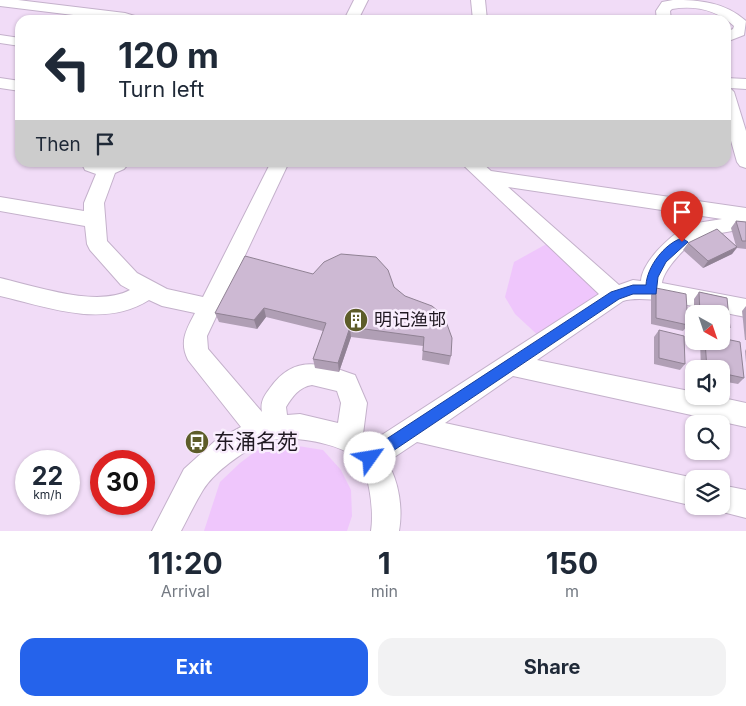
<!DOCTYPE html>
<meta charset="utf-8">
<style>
:root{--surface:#fff;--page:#f2f2f3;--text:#1f2937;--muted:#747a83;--accent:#2563eb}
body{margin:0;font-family:Inter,"Noto Sans SC",sans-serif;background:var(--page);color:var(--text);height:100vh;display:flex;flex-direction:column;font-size:19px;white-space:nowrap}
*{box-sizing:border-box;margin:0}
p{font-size:16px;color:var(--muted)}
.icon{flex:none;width:28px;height:28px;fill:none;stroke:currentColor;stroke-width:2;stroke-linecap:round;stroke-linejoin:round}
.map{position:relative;height:531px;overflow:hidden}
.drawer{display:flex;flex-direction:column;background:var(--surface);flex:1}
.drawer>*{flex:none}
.hud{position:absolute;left:15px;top:15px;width:716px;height:152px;border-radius:15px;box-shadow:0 1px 4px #0004;background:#fff;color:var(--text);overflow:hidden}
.needle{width:32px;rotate:140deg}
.fabs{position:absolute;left:685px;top:305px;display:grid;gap:10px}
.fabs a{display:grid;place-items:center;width:45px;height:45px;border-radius:10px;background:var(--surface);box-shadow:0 1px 4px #0004;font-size:25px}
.speed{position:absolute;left:15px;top:450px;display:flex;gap:10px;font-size:25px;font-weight:700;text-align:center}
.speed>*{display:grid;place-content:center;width:65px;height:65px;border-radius:50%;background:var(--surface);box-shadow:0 1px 4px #0004;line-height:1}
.speed small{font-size:12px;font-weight:400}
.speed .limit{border:8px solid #d22;background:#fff;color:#111}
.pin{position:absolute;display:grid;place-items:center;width:42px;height:42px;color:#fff;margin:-51px -21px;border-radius:50% 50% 50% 0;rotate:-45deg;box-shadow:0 0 5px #0007}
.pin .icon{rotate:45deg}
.me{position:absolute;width:55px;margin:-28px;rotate:58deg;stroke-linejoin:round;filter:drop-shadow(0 0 4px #0008)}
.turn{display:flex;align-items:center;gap:18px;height:105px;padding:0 20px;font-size:22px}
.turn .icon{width:65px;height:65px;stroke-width:2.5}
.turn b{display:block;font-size:35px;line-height:42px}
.then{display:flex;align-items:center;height:48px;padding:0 20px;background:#0003;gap:10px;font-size:19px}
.eta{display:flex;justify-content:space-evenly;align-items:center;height:85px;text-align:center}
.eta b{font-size:30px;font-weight:700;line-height:35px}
.action{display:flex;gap:10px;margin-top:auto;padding:10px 20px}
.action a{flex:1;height:58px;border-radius:15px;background:var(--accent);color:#fff;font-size:20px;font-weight:700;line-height:58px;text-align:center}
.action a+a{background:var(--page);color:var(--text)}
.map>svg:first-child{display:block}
.green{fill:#efc6fc}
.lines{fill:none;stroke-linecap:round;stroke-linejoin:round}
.minor-casing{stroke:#c4b1cb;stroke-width:2}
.minor{fill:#fff;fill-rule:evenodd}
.wall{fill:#b09fb5}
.shaded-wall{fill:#908294}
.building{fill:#cdb9d3;stroke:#908294}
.route{fill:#2563eb;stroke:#184099}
.labels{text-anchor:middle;stroke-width:5;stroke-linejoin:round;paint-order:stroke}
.poi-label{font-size:18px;fill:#201922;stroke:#f9edfd;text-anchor:start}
.near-poi-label{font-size:21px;fill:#201922;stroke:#f9edfd;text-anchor:start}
</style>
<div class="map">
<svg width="746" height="531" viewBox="0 0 746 531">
<rect width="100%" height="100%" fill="#f1dcf7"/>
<g class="green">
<path d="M550,242L605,295L542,339L515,314L505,297L514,262Z"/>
<path d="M279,443L323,450L341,470L351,490L352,516L347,531H204L220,482L240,463L256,451Z"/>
</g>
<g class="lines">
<g class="minor-casing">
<g id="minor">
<path d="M0,0H18L125,13L138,17L140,20H114L0,6Z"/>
<path d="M354,0H368L358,20H344Z"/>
<path d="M471,0H485L487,20H473Z"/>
<path d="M673,0C700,0 725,2 746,21L744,35L726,42V32L733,29L734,26C717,10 695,5 672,9L670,11L671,20H657L656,11L662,2Z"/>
<path d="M0,35L20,38V46L0,43Z"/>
<path d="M0,78L20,81V91L0,88Z"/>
<path d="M726,78L746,79V89L730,88L734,92L746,131V168L740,166L737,162L726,123Z"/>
<path d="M81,162H130L124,169L115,173L104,203L107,241L137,273L167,289L203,297L271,162H289L207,336L208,349L262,412C260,402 264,396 270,388C294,354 322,363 355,375L367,403L363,434L374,440L599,294L460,162H481L491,171L746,208V228C731,232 713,233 699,239C687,244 663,270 662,283L746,299V317C716,312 649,293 623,301L537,360L694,392V396H714L746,403V427L513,376L445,423L694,478V506L417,442L387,462C399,481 403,509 399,531H371C374,513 370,467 354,456C334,442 284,433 262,443C242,452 214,472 203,490C195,503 188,518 181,531H152L184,469L215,441L241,427L188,360C179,342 186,330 195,313L162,306L149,300C103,329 48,307 0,296V278C35,286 97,308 130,290L121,285L90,250L87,244L85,226L0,211V197L84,211V203L96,174L85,170ZM508,187L722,219C711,221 695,222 684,228C669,237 642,262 641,281L633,280L619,285ZM312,385L337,391L341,403L338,423L300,414L287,415L286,407C292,397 299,387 312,385Z"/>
<path d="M721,485L746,490V518L711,509L710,506H721Z"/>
</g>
</g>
<use href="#minor" class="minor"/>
</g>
<g class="wall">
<path d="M736,221L746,222V249L737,248L732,254L703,268L683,250L688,243L736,246L731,228Z"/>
<path d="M313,274L394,287L451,356L449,365L422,360L423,346L351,337L339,372L315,368L313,359L323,331L266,317L257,329L219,322L215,313Z"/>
<path d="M656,288L688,325L683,331L651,324V295Z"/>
<path d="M699,292L727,298L730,328L725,334H721V314H694V299Z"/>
<path d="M746,306V340H745L742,311Z"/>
<path d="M659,330L685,364L680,370L654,364V337Z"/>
<path d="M700,341H721L744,378L738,384L721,381V369H701Z"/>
<path d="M746,349V363L745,351Z"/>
</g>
<g class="shaded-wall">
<path d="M737,247L732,254L703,268L708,261Z"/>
<path d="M264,308L266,317L257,329L254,320Z"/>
<path d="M350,327L351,337L339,372L338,363Z"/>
</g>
<g class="building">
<path d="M736,221L746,222V241H742Z"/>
<path d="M717,229L737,247L708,261L688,243Z"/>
<path d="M341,254L376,257L388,270L394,287L405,296L432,306L444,316L452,338L451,356L423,351L424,337L350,327L338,363L313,359L326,323L264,308L254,320L215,313L245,256L313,274L324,262Z"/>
<path d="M656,288L686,294L688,325L656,318Z"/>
<path d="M699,292L727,298L730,328L721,326V314H700Z"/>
<path d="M659,330L684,336L685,364L659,358Z"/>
<path d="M721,338L740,342L744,378L721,373V369H707L705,341H721Z"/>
</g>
<path class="route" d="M682,238L688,242L666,262L658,277L656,294H633L619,299L375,463L370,465L365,463L363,458L365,453L611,292L633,285H646C647,267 664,244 682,238Z"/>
<defs>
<g id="building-disc" transform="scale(1.25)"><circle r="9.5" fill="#5d5c29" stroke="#f9edfd"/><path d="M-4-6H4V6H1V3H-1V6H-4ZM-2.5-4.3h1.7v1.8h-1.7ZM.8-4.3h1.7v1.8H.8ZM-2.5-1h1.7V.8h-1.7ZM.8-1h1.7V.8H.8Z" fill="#fff"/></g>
<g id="bus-disc" transform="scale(1.25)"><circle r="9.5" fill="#5d5c29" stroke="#f9edfd"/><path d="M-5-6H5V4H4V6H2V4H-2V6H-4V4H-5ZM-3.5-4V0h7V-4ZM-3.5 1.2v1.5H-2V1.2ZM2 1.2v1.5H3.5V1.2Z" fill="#fff"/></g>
</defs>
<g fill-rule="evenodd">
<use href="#building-disc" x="356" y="320"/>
<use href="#bus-disc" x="197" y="442"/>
</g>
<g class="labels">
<g class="poi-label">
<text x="374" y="326">明记渔邨</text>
</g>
<g class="near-poi-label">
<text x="214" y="449">东涌名苑</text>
</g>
</g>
</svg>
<div class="fabs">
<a><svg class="needle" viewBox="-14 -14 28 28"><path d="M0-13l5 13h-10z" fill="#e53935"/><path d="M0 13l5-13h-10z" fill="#747a83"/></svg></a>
<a><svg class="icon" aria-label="sound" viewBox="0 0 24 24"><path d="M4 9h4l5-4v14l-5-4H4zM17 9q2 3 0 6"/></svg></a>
<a><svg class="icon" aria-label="search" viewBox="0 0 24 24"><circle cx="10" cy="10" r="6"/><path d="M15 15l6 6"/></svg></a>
<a><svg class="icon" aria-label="layers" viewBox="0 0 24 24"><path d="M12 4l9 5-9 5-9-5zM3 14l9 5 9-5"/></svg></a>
</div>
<div class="speed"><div>22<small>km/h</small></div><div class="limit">30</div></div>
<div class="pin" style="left:682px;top:242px;background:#d93025"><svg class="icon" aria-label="arrive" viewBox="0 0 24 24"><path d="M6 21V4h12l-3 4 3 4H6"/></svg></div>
<svg class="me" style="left:370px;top:458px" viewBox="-20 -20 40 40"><circle r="19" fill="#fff"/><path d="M0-13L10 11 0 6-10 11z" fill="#2563eb"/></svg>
<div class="hud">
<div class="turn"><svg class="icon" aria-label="left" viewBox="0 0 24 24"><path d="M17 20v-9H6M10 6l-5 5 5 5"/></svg><div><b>120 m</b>Turn left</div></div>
<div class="then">Then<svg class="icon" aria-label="arrive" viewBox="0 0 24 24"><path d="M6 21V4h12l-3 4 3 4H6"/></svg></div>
</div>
</div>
<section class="drawer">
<div class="eta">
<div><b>11:20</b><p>Arrival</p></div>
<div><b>1</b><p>min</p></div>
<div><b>150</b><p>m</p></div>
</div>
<div class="action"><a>Exit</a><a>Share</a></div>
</section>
